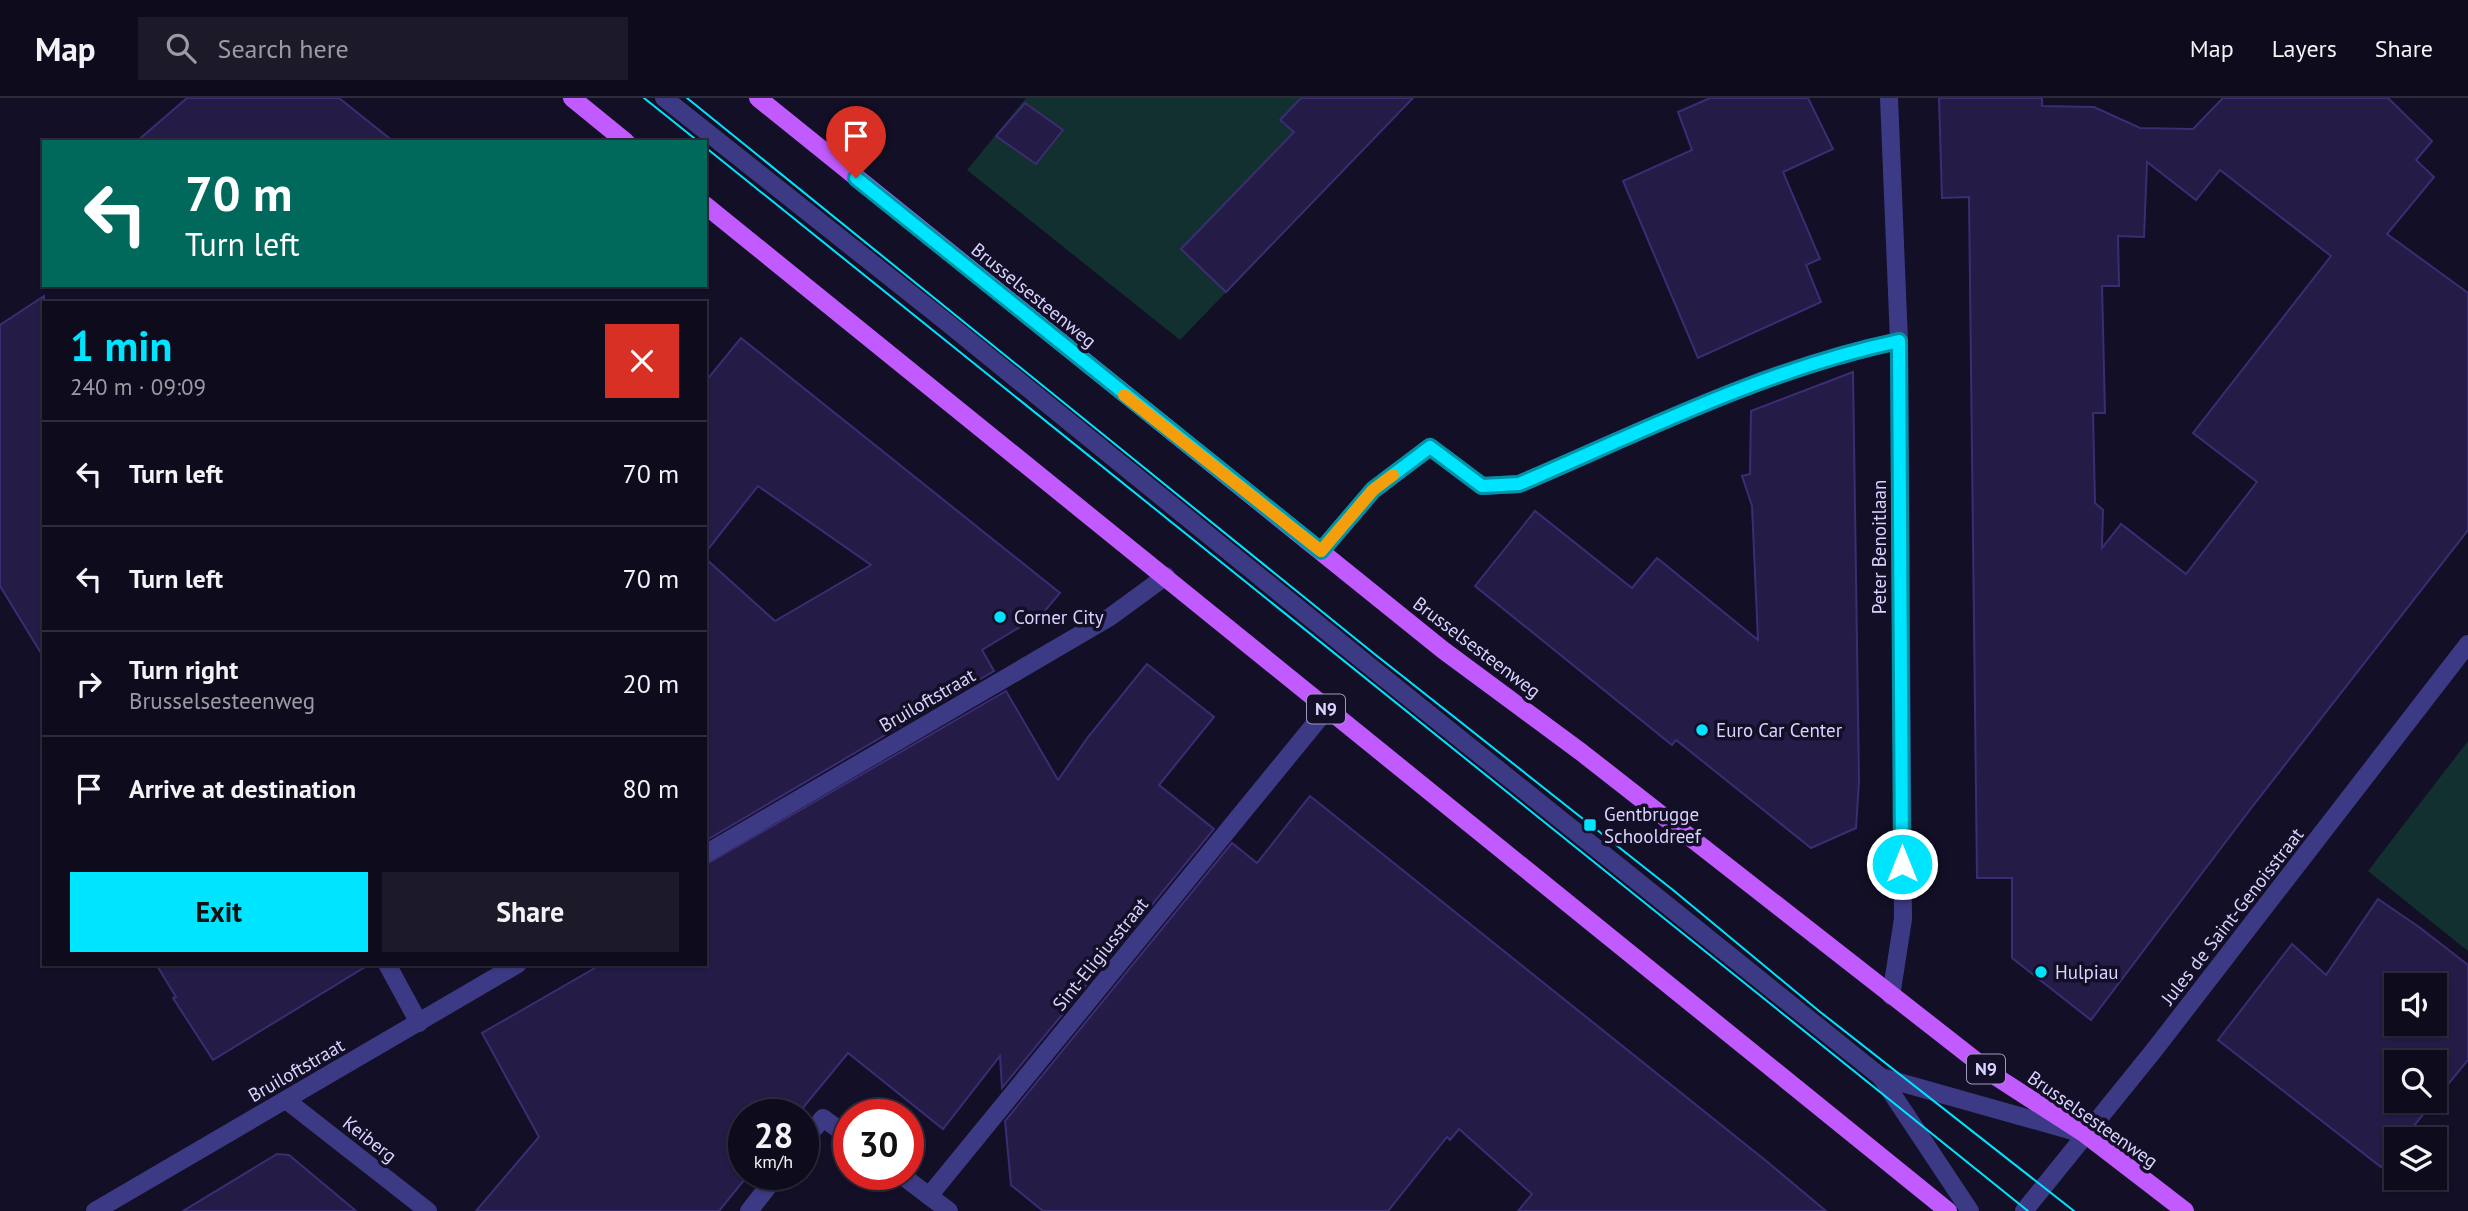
<!DOCTYPE html>
<meta charset="utf-8">
<style>
:root{--surface:#0e0b1c;--page:#1c1929;--text:#f1f3f6;--muted:#9b9ba3;--line:#2e2b3b;--accent:#00e5ff}
body{margin:0;font-family:"PT Sans",sans-serif;background:var(--page);color:var(--text);height:100vh;display:flex;flex-direction:column;font-size:26px;white-space:nowrap}
*{box-sizing:border-box;margin:0}
p{font-size:23px;color:var(--muted)}
.icon{flex:none;width:38px;height:38px;fill:none;stroke:currentColor;stroke-width:2;stroke-linecap:round;stroke-linejoin:round}
.map{position:relative;flex:1;overflow:hidden}
.side{position:absolute;left:42px;top:203px;width:665px;height:665px;display:flex;flex-direction:column;background:var(--surface);border-radius:0px;box-shadow:0 2px 5px #0004,0 0 0 2px var(--line)}
.side>*{flex:none}
.banner{position:absolute;left:42px;top:42px;width:665px;height:147px;border-radius:0px;box-shadow:0 2px 5px #0004,0 0 0 2px var(--line);background:#00695c;color:#fff;overflow:hidden}
.buttons{position:absolute;left:2384px;top:875px;display:grid;gap:14px}
.buttons a{display:grid;place-items:center;width:63px;height:63px;border-radius:0px;background:var(--surface);box-shadow:0 2px 5px #0004,0 0 0 2px var(--line);font-size:35px}
.speed{position:absolute;left:728px;top:1001px;display:flex;gap:14px;font-size:35px;font-weight:700;text-align:center}
.speed>*{display:grid;place-content:center;width:91px;height:91px;border-radius:50%;background:var(--surface);box-shadow:0 2px 5px #0004,0 0 0 2px var(--line);line-height:1}
.speed small{font-size:18px;font-weight:400}
.speed .limit{border:10px solid #d22;background:#fff;color:#111}
.pin{position:absolute;display:grid;place-items:center;width:60px;height:60px;color:#fff;margin:-72px -30px;border-radius:50% 50% 50% 0;rotate:-45deg;box-shadow:0 0 7px #0007}
.pin .icon{rotate:45deg}
.me{position:absolute;width:77px;margin:-38px;rotate:0deg;stroke-linejoin:round;filter:drop-shadow(0 0 5px #0008)}
.turn{display:flex;align-items:center;gap:24px;height:147px;padding:0 28px;font-size:32px}
.turn .icon{width:91px;height:91px;stroke-width:2.5}
.turn b{display:block;font-size:49px;line-height:60px}
.round{display:grid;place-items:center;flex:none;width:74px;height:74px;border-radius:0px;background:var(--page)}
.summary{display:flex;align-items:center;justify-content:space-between;height:119px;padding:0 28px}
h1{font-size:42px;font-weight:700;line-height:52px;color:var(--accent)}
.primary-button{display:flex;gap:14px;margin-top:auto;padding:14px 28px}
.primary-button a{flex:1;height:80px;border-radius:0px;background:var(--accent);color:#111;font-size:28px;font-weight:700;line-height:80px;text-align:center}
.primary-button a+a{background:var(--page);color:var(--text)}
ul{padding:0;list-style:none}
li{display:flex;align-items:center;gap:21px;height:105px;padding:0 28px;border-top:2px solid var(--line)}
li div{flex:1}
li b{display:block;font-size:26px}
li em{font-style:normal}
header{display:flex;align-items:center;gap:42px;box-sizing:border-box;height:98px;padding:0 35px;background:var(--surface);border-bottom:2px solid var(--line)}
header strong{font-size:33px}
nav{display:flex;gap:38px;margin-inline-start:auto;font-size:24px}
.search{width:490px;height:63px;background:var(--page);display:flex;align-items:center;gap:18px;box-sizing:border-box;padding:0 24px;border-radius:0px;color:var(--muted);font-size:26px}
.map>svg:first-child{display:block}
.green{fill:#12302f}
.building{fill:#241b47;stroke:#3b2d73;stroke-width:2;fill-rule:evenodd}
.lines{fill:none;stroke-linecap:round;stroke-linejoin:round}
.lane{stroke:#3d3a85;stroke-width:18}
.street{stroke:#3d3a85;stroke-width:18}
.primary{stroke:#c25bff;stroke-width:18}
.tram{stroke:#00e5ff;stroke-width:2}
.route-casing{stroke:#0095a6;stroke-width:18}
.route{stroke:#00e5ff;stroke-width:12}
.slow{stroke:#f59e0b;stroke-width:12}
.poi-dot{fill:#00e5ff;stroke:#130f26;stroke-width:2.5}
.labels{text-anchor:middle;stroke-width:7;stroke-linejoin:round;paint-order:stroke}
.shield{fill:#130f26;stroke:#9e99be;stroke-width:2}
.shield-label{font-size:18px;font-weight:bold;fill:#d9d4ff}
.street-label{font-size:19px;fill:#d9d4ff;stroke:#130f26}
.poi-label{font-size:19px;fill:#d9d4ff;stroke:#130f26;text-anchor:start}
</style>
<header>
<strong>Map</strong>
<div class="search"><svg class="icon" aria-label="search" viewBox="0 0 24 24"><circle cx="10" cy="10" r="6"/><path d="M15 15l6 6"/></svg>Search here</div>
<nav><a>Map</a><a>Layers</a><a>Share</a></nav>
</header>
<div class="map">
<svg width="2468" height="1113" viewBox="0 0 2468 1113">
<rect width="100%" height="100%" fill="#130f26"/>
<g class="green">
<path d="M1026,0H1413L1180,242L967,72Z"/>
<path d="M2468,643V853L2368,773Z"/>
</g>
<g class="building">
<path d="M187,0H339L394,44H136Z"/>
<path d="M1301,0H1413L1226,194L1181,151L1294,34L1280,22Z"/>
<path d="M1710,0H1808L1833,51L1783,74L1820,161L1806,167L1821,204L1698,260L1623,83L1692,52L1678,14Z"/>
<path d="M1939,0H2042V8L2094,9L2140,30L2193,31L2223,0H2388L2432,43L2416,62L2434,79L2387,136L2468,195V432L2252,709L2091,922L2012,860V780H1977L1969,99L1942,100ZM2147,64L2196,102L2220,72L2331,158L2193,335L2257,384L2186,476L2121,426L2102,450L2103,412L2095,405L2093,315H2105L2102,188H2119L2118,138L2144,139Z"/>
<path d="M1025,5L1063,32L1036,66L996,38Z"/>
<path d="M44,198V560L0,488V227Z"/>
<path d="M741,240L1060,495L1043,515L982,552L994,573L705,743V460L775,523L871,467L758,388L705,455V284Z"/>
<path d="M1853,274L1859,683L1856,730L1811,750L1676,642L1672,647L1475,488L1535,413L1632,490L1657,460L1758,542L1752,408L1742,378L1750,376L1751,313Z"/>
<path d="M1147,566L1214,619L1159,687L1214,731L1002,990L1000,958L943,1031L848,955L797,1017H744V1076H749L719,1113H476L539,1039L482,935L602,866H705V767L1006,593L1058,682L1088,639Z"/>
<path d="M1310,698L1765,1062L1826,1113H1518L1532,1096L1459,1031L1450,1042L1447,1039L1388,1113H1043L1011,1087L1005,1023L1232,745L1257,765Z"/>
<path d="M2378,801L2419,829L2468,867V962L2403,1041H2396V1050L2381,1069L2218,942L2292,846L2326,877ZM2396,887H2434V926H2396ZM2396,964H2434V1003H2396Z"/>
<path d="M156,866H370L213,962L173,900L176,899Z"/>
<path d="M277,1056L289,1057L356,1113H183Z"/>
</g>
<g class="lines">
<g class="lane">
<path d="M664,0L945,223L1372,570L1881,979L1970,1113"/>
<path d="M1321,453L1373,392L1430,349L1482,388L1519,386C1643,333 1766,270 1899,243"/>
<path d="M387,866L419,925"/>
<path d="M1881,979L2080,1035"/>
</g>
<g class="street">
<path d="M1889,0L1899,243L1903,821L1891,898"/>
<path d="M705,756L1110,519L1166,478"/>
<path d="M286,1002L428,1113"/>
<path d="M803,1044L823,1020L849,1039"/>
<path d="M900,1076L929,1098L1327,611"/>
<path d="M929,1098L949,1113"/>
<path d="M95,1113L518,866"/>
<path d="M749,1113L778,1076"/>
<path d="M2024,1113L2155,951L2468,546"/>
</g>
<g class="primary">
<path d="M572,0L626,44"/>
<path d="M758,0L1443,552L1581,654L1998,980L2085,1036L2185,1113"/>
<path d="M705,107L1948,1113"/>
</g>
<g class="tram">
<path d="M644,0L699,44"/>
<path d="M687,0L1372,554L1673,792L1819,913L2074,1113"/>
<path d="M705,49L2028,1113"/>
</g>
</g>
<g class="lines">
<g class="route-casing">
<path id="route" d="M856,80L1321,453L1373,392L1430,349L1482,388L1519,386C1643,333 1766,271 1899,243L1902,766"/>
</g>
<use href="#route" class="route"/>
<path class="slow" d="M1124,297L1321,453L1373,392L1393,377"/>
</g>
<g class="poi-dot">
<circle cx="1000" cy="519" r="7"/>
<circle cx="1702" cy="632" r="7"/>
<rect x="1583" y="720" width="14" height="14" rx="3.5"/>
<circle cx="2041" cy="874" r="7"/>
</g>
<g class="labels">
<g class="shield">
<rect x="1307" y="596.5" width="38" height="29" rx="5"/>
<rect x="1967" y="956.5" width="38" height="29" rx="5"/>
</g>
<g class="shield-label">
<text x="1326" y="617">N9</text>
<text x="1986" y="977">N9</text>
</g>
<g class="street-label">
<text transform="translate(1034 197) rotate(39)" y="7">Brusselsesteenweg</text>
<text transform="translate(1879 449) rotate(-90)" y="7">Peter Benoitlaan</text>
<text transform="translate(1477 549) rotate(37)" y="7">Brusselsesteenweg</text>
<text transform="translate(927 602) rotate(-30)" y="7">Bruiloftstraat</text>
<text transform="translate(2232 818) rotate(-52)" y="7">Jules de Saint-Genoisstraat</text>
<text transform="translate(1100 856) rotate(-51)" y="7">Sint-Eligiusstraat</text>
<text transform="translate(296 972) rotate(-30)" y="7">Bruiloftstraat</text>
<text transform="translate(2093 1021) rotate(35)" y="7">Brusselsesteenweg</text>
<text transform="translate(370 1041) rotate(38)" y="7">Keiberg</text>
</g>
<g class="poi-label">
<text x="1014" y="526">Corner City</text>
<text x="1716" y="639">Euro Car Center</text>
<text x="1604" y="723">Gentbrugge<tspan x="1604" dy="22">Schooldreef</tspan></text>
<text x="2055" y="881">Hulpiau</text>
</g>
</g>
</svg>
<div class="buttons">
<a><svg class="icon" aria-label="sound" viewBox="0 0 24 24"><path d="M4 9h4l5-4v14l-5-4H4zM17 9q2 3 0 6"/></svg></a>
<a><svg class="icon" aria-label="search" viewBox="0 0 24 24"><circle cx="10" cy="10" r="6"/><path d="M15 15l6 6"/></svg></a>
<a><svg class="icon" aria-label="layers" viewBox="0 0 24 24"><path d="M12 4l9 5-9 5-9-5zM3 14l9 5 9-5"/></svg></a>
</div>
<div class="speed"><div>28<small>km/h</small></div><div class="limit">30</div></div>
<div class="pin" style="left:856px;top:80px;background:#d93025"><svg class="icon" aria-label="arrive" viewBox="0 0 24 24"><path d="M6 21V4h12l-3 4 3 4H6"/></svg></div>
<svg class="me" style="left:1902px;top:766px" viewBox="-20 -20 40 40"><circle r="17" fill="#00e5ff" stroke="#fff" stroke-width="3"/><path d="M0-11L8 9 0 5-8 9z" fill="#fff"/></svg>
<div class="banner">
<div class="turn"><svg class="icon" aria-label="left" viewBox="0 0 24 24"><path d="M17 20v-9H6M10 6l-5 5 5 5"/></svg><div><b>70 m</b>Turn left</div></div>
</div>
<section class="side">
<div class="summary"><div><h1>1 min</h1><p>240 m · 09:09</p></div><a class="round" style="background:#d93025;color:#fff"><svg class="icon" aria-label="close" viewBox="0 0 24 24"><path d="M6 6l12 12M18 6L6 18"/></svg></a></div>
<ul>
<li><svg class="icon" aria-label="left" viewBox="0 0 24 24"><path d="M17 20v-9H6M10 6l-5 5 5 5"/></svg><div><b>Turn left</b></div><em>70 m</em></li>
<li><svg class="icon" aria-label="left" viewBox="0 0 24 24"><path d="M17 20v-9H6M10 6l-5 5 5 5"/></svg><div><b>Turn left</b></div><em>70 m</em></li>
<li><svg class="icon" aria-label="right" viewBox="0 0 24 24"><path d="M7 20v-9h11M14 6l5 5-5 5"/></svg><div><b>Turn right</b><p>Brusselsesteenweg</p></div><em>20 m</em></li>
<li><svg class="icon" aria-label="arrive" viewBox="0 0 24 24"><path d="M6 21V4h12l-3 4 3 4H6"/></svg><div><b>Arrive at destination</b></div><em>80 m</em></li>
</ul>
<div class="primary-button"><a>Exit</a><a>Share</a></div>
</section>
</div>
